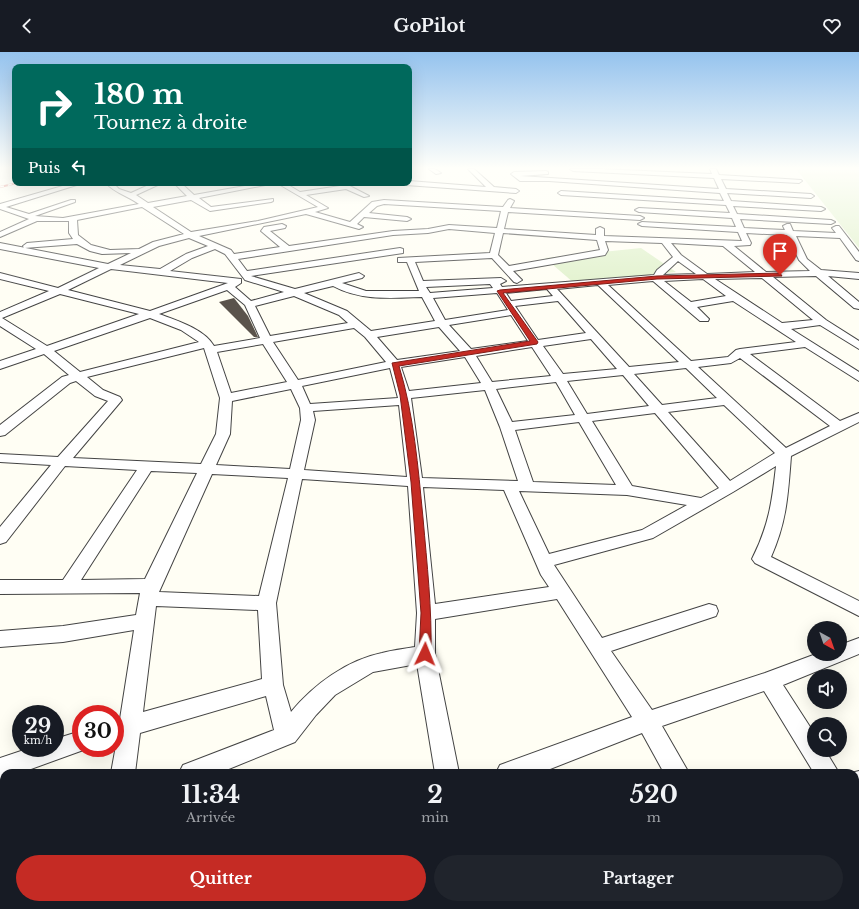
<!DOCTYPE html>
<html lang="fr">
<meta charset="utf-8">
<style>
:root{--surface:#171b24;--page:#20242c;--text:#f1f3f6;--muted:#9ea1a6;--accent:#c52b24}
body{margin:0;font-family:"Libre Baskerville",serif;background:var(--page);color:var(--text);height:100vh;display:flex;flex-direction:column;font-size:15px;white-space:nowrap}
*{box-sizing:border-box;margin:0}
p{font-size:13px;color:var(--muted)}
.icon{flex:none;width:22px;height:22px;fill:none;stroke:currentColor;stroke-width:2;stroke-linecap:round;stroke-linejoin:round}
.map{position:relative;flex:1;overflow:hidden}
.side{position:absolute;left:0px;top:717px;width:859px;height:140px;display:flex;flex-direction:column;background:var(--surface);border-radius:12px 12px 0 0;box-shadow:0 4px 16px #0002}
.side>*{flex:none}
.guide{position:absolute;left:12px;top:12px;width:400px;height:122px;border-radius:8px;box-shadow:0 4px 16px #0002;background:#00695c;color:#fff;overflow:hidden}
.needle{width:26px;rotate:140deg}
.tools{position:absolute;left:807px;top:569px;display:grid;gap:8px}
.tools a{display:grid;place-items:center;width:40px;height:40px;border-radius:50%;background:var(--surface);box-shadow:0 4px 16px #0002;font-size:20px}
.speed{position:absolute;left:12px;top:653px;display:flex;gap:8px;font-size:20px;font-weight:700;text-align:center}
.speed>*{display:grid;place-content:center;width:52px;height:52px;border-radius:50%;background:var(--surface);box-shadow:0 4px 16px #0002;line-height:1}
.speed small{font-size:10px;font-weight:400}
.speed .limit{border:6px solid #d22;background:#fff;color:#111}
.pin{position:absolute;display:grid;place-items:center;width:34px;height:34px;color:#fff;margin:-41px -17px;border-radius:50% 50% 50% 0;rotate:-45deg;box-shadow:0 0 4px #0007}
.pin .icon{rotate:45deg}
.me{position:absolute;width:44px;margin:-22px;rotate:2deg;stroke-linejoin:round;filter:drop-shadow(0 0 3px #0008)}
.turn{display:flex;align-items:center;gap:14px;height:84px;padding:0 16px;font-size:18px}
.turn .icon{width:52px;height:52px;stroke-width:2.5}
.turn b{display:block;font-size:28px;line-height:34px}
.then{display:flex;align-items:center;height:38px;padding:0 16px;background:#0003;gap:8px;font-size:15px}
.eta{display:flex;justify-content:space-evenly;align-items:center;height:68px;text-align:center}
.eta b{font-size:24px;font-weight:700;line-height:28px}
.cta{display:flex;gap:8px;margin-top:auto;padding:8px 16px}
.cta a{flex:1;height:46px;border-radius:24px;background:var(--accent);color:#fff;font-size:16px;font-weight:700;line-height:46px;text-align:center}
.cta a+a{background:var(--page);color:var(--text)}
header{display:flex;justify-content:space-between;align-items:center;height:52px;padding:0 16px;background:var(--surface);font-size:18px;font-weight:700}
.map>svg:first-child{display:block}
.pitch{fill:#e2f2ce}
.building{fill:#5a534c}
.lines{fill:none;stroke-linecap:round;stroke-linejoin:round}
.minor-casing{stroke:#444;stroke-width:2}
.minor{fill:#fff;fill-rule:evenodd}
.rail-casing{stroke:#c52b24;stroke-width:2}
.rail{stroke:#fff;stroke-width:1.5;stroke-dasharray:4;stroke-linecap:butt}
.route{fill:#c52b24;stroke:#801c17}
</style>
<header><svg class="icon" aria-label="back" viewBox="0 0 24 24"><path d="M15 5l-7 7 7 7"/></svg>GoPilot<svg class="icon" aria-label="heart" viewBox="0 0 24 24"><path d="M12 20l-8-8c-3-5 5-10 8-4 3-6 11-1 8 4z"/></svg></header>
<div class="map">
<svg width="859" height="857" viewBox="0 0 859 857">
<rect width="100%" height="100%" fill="#fffef4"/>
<g class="pitch">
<path d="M796,117L859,118V196Z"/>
<path d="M641,196L676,220L574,231L545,206Z"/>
</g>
<path class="building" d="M234,246L248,264L258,285H254L219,250Z"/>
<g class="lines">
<g class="minor-casing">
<g id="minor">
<path d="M429,117H435L441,121L436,122Z"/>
<path d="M468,117H474L494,135L516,137L519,139L516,141L406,133L403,131H409V129L486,135Z"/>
<path d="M570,117H600L712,122L710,117H716L719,123L801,128L802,129L799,131L721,127L726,137L811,142L814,144L811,146L727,141L731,149L821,155L825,157L821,159L733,154L737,162L831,168L835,170L831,172L740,167L744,176L785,178L783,174L787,172H790L793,179L836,181L832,176L836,174H839L859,200V209L856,208L840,186L796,184L807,207L821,218L859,221V227L828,224L859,250V257L854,256L816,224L773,225L826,268L859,289V297L820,273L791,277L859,320V329L805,295L750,302L840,369L859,361V370L791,404C788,442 787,469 771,505L859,549V564L755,511L752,507C769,473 772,450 776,414L733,440L653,486L554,513L602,586L709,552L716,554L718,559L716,564L611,599L652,658L765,621L816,602H840V593L859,586V602L783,633L814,681V698H825L839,721H814L764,639L662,674L689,721H664L642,681L540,721H496L500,713L632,665L557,547L435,567V602L459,721H435L417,612L373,620L335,643L316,663L295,690L219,721H179L183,713L274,678L266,644L140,681L135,721H111L117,688H115V668L120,667L134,578L63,590L0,595V579L63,574L136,563L140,541L0,542V528H63L137,418L65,414L6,490L0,492V475L51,413L0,410V402L58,405L108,349L95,344L76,329L70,331L5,383L0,384V373L62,325L69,323L44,302L0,317V309L36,297L0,274V260L49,239L0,227V221L58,236L99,216L0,197V191L108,212L131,201L102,202L90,199L77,192L24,196L23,194L27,191L73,187L69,181V169H37L0,185V180L29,167L0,157V152L73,131H83L6,155L29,162L71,148H75V150L35,164L63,166L139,152C128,144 115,141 106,131H113L119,137L131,141L153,131H162L136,143L148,151L187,144L174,131H181L194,143L261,131H275L199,146L211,155L273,147V149L271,150L210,159L191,148L153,155L191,180L258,169L318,155L277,131H285L300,140L340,134L336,131H344L369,144L364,145L346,137L306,143L328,156L315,160L350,170L372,150L384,148L503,155L508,148L510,147L514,149L510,156L640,164L644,166L640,168L508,160L504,177L596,183V177L600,175L604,177V184L742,189L738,180L642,174L638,172L642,170L736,175L732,166L639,160L635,158L639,156L730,161L726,153L561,143L558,141L561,139L724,149L720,141L549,129H520L511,122L514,120L546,119L548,120V122L520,124L719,137L714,126L573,119ZM384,152L501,159L497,176L449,173L428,177L393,179L289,194L270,179L285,176L286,174L282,172L264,175L261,179L280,195L234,202L231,198L199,184L306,162L359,177L363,175L357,172L364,165L407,169L411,167L407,165L369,161L377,154ZM142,155L184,182L153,190L139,197L110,198L91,193L78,183L77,168ZM449,177L495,181L490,201L398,206V210H407L419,239H366L342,231L362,226L364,224L359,221L295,237L251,224L403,201V197L400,196L247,219L238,207L393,183L428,181ZM503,181L597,188L600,198L509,214L498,203ZM746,181L787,183L799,208L810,219L766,220L734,194L750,193L751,191ZM189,186L208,194L186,202L160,217L120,213L159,194ZM605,189L662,191L673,205L657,218L654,223L502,235L500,232L506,229L501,226L423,229L415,210L492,206L514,230L517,231L522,228L513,219L605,203L608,198ZM671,191L723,194L755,220L707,222L681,203ZM215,197L225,202L245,228L284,240L251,249L235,235L241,231V227L170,219L192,206ZM678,209L696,222L663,223ZM111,217L228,231L150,259L68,238ZM762,226L813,268L782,271L715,227ZM703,227L726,244L691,250L664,229ZM653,229L700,269H708L709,267L697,255L733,249L796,290L740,297L736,298L728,305L691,309L608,233ZM490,232L493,236L430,241L426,235ZM598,233L679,310L629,315L557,237ZM333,234C360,249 392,246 422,245L435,269L371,279L347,259L304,241ZM547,237L553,244L511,249L506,241ZM227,238L245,253L260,286L214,294C204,277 178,269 159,262ZM497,241L508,258L445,268L433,246ZM60,242L139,262L47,294L2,266ZM294,244L339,263L348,271L270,284L255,254ZM558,249L586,281L538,288L515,254ZM511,263L528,289L471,297L449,273ZM150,266L181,278L199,290L80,320L54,299ZM439,275L460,299L397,308L377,285ZM354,276L365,285L386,310L298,328L273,290ZM591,287L617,317L563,322L543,294ZM263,292L287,330L231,341L217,300ZM532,295L551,324L492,330L476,304ZM204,296L220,346L216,382L201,412L73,406L122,348L120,345L103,338L87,325ZM465,305L481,331L409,339L401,315ZM740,306L830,374L786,396L698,315L731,311ZM390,316L398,346L310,352L302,334ZM686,316L717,346L662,353L634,322ZM623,323L649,354L587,362L567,329ZM556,330L575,363L512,370L496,337ZM291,337L300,356L301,368L290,417L216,413L230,382L232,349ZM485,338L500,375L518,429L422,426L411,346ZM399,353L407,425L304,418L315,368L313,359ZM724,353L775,401L730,429L668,360ZM655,361L719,436L701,446L632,434L592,369ZM579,370L616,433L533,430L515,378ZM151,419L197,421L145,527L81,528ZM212,422L288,426L259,544L159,540ZM302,427L408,434L417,561L415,595C404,597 393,598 382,601C347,608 313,633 291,660L283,633L276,551ZM423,435L504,438L541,523L549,535L435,552ZM519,439L627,443L687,453L642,478L549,502ZM156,554L258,558L262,627L143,660Z"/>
<path d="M81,679V696H89L20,721H4V727L0,728V706L30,696H55V687Z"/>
<path d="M859,719V741L855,742V721H851Z"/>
<path d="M855,755L859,756V785L855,784Z"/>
<path d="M4,789V815L0,817V791Z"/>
<path d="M94,853H122L121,857H93Z"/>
<path d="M452,853H480L481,857H453Z"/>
<path d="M560,853H588L590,857H562Z"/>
<path d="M730,853H758L760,857H732Z"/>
</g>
</g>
<use href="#minor" class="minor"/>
<g class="rail-casing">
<path id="rail" d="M0,135L17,131"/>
</g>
<use href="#rail" class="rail"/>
</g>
<linearGradient id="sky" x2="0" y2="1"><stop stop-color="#95c3ee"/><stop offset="0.49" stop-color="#fffffa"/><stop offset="1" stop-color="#fffffa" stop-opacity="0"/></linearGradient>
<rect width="859" height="237" fill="url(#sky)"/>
<path class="route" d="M780,221L782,224L657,227L503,241L538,290L537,292L399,314C414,363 418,415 423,466C427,512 432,557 431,602L429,606L425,607L421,606L419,602L421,561L411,430L400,343L392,311L530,289L497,239L500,238L657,224Z"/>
</svg>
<div class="tools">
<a><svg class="needle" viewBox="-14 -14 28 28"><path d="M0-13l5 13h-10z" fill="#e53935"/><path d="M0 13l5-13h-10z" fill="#9ea1a6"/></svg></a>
<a><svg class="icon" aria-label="sound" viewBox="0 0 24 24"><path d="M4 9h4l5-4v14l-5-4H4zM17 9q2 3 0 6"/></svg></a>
<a><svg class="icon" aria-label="search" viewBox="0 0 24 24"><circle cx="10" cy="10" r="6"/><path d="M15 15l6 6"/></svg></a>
</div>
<div class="speed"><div>29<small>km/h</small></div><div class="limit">30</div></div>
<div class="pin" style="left:780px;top:223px;background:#d93025"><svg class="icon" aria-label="arrive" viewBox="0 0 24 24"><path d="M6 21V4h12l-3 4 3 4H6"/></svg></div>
<svg class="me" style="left:425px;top:602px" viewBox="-20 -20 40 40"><path d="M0-17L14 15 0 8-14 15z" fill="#c52b24" stroke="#fff" stroke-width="4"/></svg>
<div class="guide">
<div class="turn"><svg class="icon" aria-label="right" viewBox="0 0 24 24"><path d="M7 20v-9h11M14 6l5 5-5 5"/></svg><div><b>180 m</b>Tournez à droite</div></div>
<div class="then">Puis<svg class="icon" aria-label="left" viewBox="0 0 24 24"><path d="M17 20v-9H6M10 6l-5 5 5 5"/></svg></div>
</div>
<section class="side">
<div class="eta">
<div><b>11:34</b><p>Arrivée</p></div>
<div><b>2</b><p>min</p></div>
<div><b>520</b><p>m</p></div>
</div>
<div class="cta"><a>Quitter</a><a>Partager</a></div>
</section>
</div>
